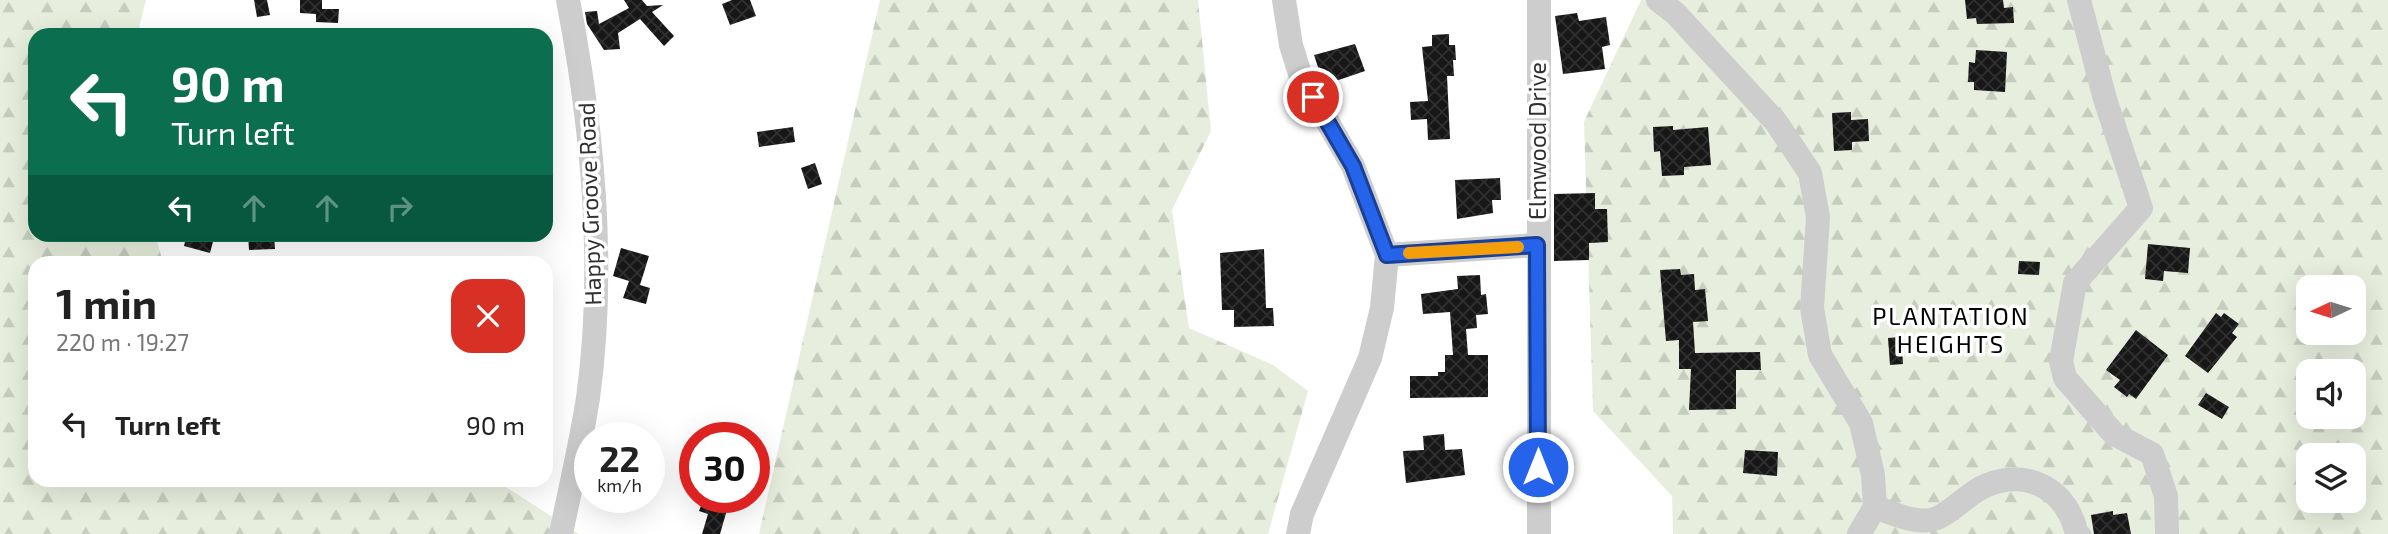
<!DOCTYPE html>
<meta charset="utf-8">
<style>
:root{--surface:#fff;--page:#f6f6f6;--text:#222;--muted:#767676}
body{margin:0;font-family:"Exo 2",sans-serif;background:var(--page);color:var(--text);height:100vh;display:flex;flex-direction:column;font-size:26px;white-space:nowrap}
*{box-sizing:border-box;margin:0}
p{font-size:23px;color:var(--muted)}
.icon{flex:none;width:38px;height:38px;fill:none;stroke:currentColor;stroke-width:2;stroke-linecap:round;stroke-linejoin:round}
.map{position:relative;flex:1;overflow:hidden}
.sheet{position:absolute;left:28px;top:256px;width:525px;height:231px;display:flex;flex-direction:column;background:var(--surface);border-radius:21px;box-shadow:0 7px 28px #0002}
.sheet>*{flex:none}
.banner{position:absolute;left:28px;top:28px;width:525px;height:214px;border-radius:21px;box-shadow:0 7px 28px #0002;background:#0b6e4f;color:#fff;overflow:hidden}
.needle{width:46px;rotate:266deg}
.buttons{position:absolute;left:2296px;top:275px;display:grid;gap:14px}
.buttons a{display:grid;place-items:center;width:70px;height:70px;border-radius:14px;background:var(--surface);box-shadow:0 7px 28px #0002;font-size:35px}
.speed{position:absolute;left:574px;top:422px;display:flex;gap:14px;font-size:35px;font-weight:700;text-align:center}
.speed>*{display:grid;place-content:center;width:91px;height:91px;border-radius:50%;background:var(--surface);box-shadow:0 7px 28px #0002;line-height:1}
.speed small{font-size:18px;font-weight:400}
.speed .limit{border:10px solid #d22;background:#fff;color:#111}
.pin{position:absolute;display:grid;place-items:center;width:60px;height:60px;color:#fff;margin:-30px;border:4px solid #fff;border-radius:50%;box-shadow:0 2px 7px #0007}
.me{position:absolute;width:77px;margin:-38px;rotate:0deg;stroke-linejoin:round;filter:drop-shadow(0 0 5px #0008)}
.turn{display:flex;align-items:center;gap:24px;height:147px;padding:0 28px;font-size:32px}
.turn .icon{width:91px;height:91px;stroke-width:2.5}
.turn b{display:block;font-size:49px;line-height:60px}
.lanes{display:flex;align-items:center;height:66px;padding:0 28px;background:#0003;justify-content:center;gap:35px;direction:ltr}
.lanes .off{opacity:.35}
.round{display:grid;place-items:center;flex:none;width:74px;height:74px;border-radius:21px;background:var(--page)}
.summary{display:flex;align-items:center;justify-content:space-between;height:119px;padding:0 28px}
h1{font-size:42px;font-weight:700;line-height:52px}
ul{padding:0;list-style:none}
li{display:flex;align-items:center;gap:21px;height:98px;padding:0 28px}
li div{flex:1}
li b{display:block;font-size:26px}
li em{font-style:normal}
.map>svg:first-child{display:block}
.forest{fill:url(#forest-firs);fill-rule:evenodd}
.building{fill:url(#building-cross-hatch)}
.lines{fill:none;stroke-linecap:round;stroke-linejoin:round}
.minor{stroke:#cdcdcd;stroke-width:24}
.route-casing{stroke:#184099;stroke-width:18}
.route{stroke:#2563eb;stroke-width:12}
.slow{stroke:#f59e0b;stroke-width:12}
.labels{text-anchor:middle;stroke-width:7;stroke-linejoin:round;paint-order:stroke}
.street-label{font-size:23px;fill:#303030;stroke:#fff}
.neighbourhood-label{font-size:24px;letter-spacing:2px;fill:#000;stroke:#fff}
</style>
<div class="map">
<svg width="2388" height="534" viewBox="0 0 2388 534">
<defs>
<pattern id="forest-firs" width="22" height="20" patternUnits="userSpaceOnUse" patternTransform="scale(1.75)"><rect width="22" height="20" fill="#e7eedd"/><path d="M5 1l3.5 6h-7zM16 11l3.5 6h-7z" fill="#c6ccbe"/></pattern>
<pattern id="building-cross-hatch" width="8" height="8" patternUnits="userSpaceOnUse" patternTransform="scale(1.75)"><rect width="8" height="8" fill="#171717"/><path d="M0 0l8 8M0 8l8-8" fill="none" stroke="#303030"/></pattern>
</defs>
<rect width="100%" height="100%" fill="#fff"/>
<g class="forest">
<path d="M0,0H146L137,35H35V234L155,235L163,262H35V480H495L579,534H0Z"/>
<path d="M880,0H1198L1211,131L1172,210L1189,328L1273,365L1308,391L1268,534H759Z"/>
<path d="M1641,0H2388V534H1673L1672,496L1593,411L1584,122ZM2308,287H2354V332H2308ZM2308,371H2354V416H2308ZM2308,455H2354V500H2308Z"/>
</g>
<g class="building">
<path d="M254,0H267L270,15L257,17Z"/>
<path d="M300,0H322V9H339L338,23L316,22V14L300,13Z"/>
<path d="M624,0H642L647,6L663,5L652,12L674,36L664,46L640,19L618,33L620,49L604,50L587,24L585,12L597,11L599,24L629,8Z"/>
<path d="M732,0H750L756,16L730,25L722,4Z"/>
<path d="M1965,0H2003L2004,8L2013,7L2014,23L1977,24L1976,18L1967,19Z"/>
<path d="M1577,13L1579,21L1606,17L1610,45L1602,47L1605,69L1563,74L1555,16Z"/>
<path d="M1449,34V45H1455L1456,60H1453L1454,76H1447L1450,139L1428,140L1427,119L1411,120L1410,102L1428,101L1422,47L1432,46V35Z"/>
<path d="M1355,44L1365,71L1324,85L1314,55Z"/>
<path d="M1976,50L2007,52L2005,92L1974,90V82H1968L1969,62L1975,63Z"/>
<path d="M1851,112V120L1868,119L1869,141L1852,142V150L1834,151L1832,113Z"/>
<path d="M1673,126V130L1708,127L1711,165L1684,167V175L1662,176L1660,151L1654,152L1653,127Z"/>
<path d="M793,127L795,142L759,147L757,132Z"/>
<path d="M815,163L822,184L808,189L801,168Z"/>
<path d="M1500,178L1501,200H1492L1493,213L1457,219L1455,180Z"/>
<path d="M1595,193V209H1607L1608,242L1589,243V260L1554,261V194Z"/>
<path d="M187,234H215L210,253L184,246Z"/>
<path d="M248,234H274L275,249L249,250Z"/>
<path d="M2148,244L2190,248L2188,273L2164,271L2163,281L2145,279Z"/>
<path d="M621,248L649,256L640,285L650,288L646,304L623,298L629,281L613,276Z"/>
<path d="M1264,249L1266,308H1273L1274,326L1234,327V310H1222L1220,253Z"/>
<path d="M2019,261L2040,262L2039,275L2018,274Z"/>
<path d="M1680,269L1681,275L1694,274L1695,290L1705,289L1708,321L1693,322L1695,353L1760,352L1761,370H1736V409L1689,410L1691,369H1679V340L1666,341L1660,270Z"/>
<path d="M1480,275L1481,295L1486,294L1488,314L1476,315L1477,328L1466,329L1468,355H1488V397L1410,398V376H1438V372H1445V355H1453L1450,312L1423,314L1421,294L1458,289L1457,276Z"/>
<path d="M2216,313L2221,317L2224,313L2239,324L2232,333L2237,337L2208,373L2185,356Z"/>
<path d="M2136,330L2168,355L2136,399L2129,394L2127,397L2114,387L2120,380L2106,370Z"/>
<path d="M1901,337L1903,364L1890,365L1888,338Z"/>
<path d="M2206,393L2229,407L2222,419L2198,405Z"/>
<path d="M1444,434L1445,450L1462,449L1465,475L1406,483L1403,451L1424,450L1423,436Z"/>
<path d="M1745,450L1778,452L1777,476L1743,473Z"/>
<path d="M712,497L729,503L720,534H702L708,514L699,511L704,498L711,500Z"/>
<path d="M2113,511V515L2127,513L2131,534H2094L2091,515Z"/>
</g>
<g class="lines">
<g class="minor">
<path d="M1284,0L1291,45L1300,74L1353,166L1387,255L1382,308L1370,358L1302,514L1298,534"/>
<path d="M1658,0L1675,13L1776,122L1810,173L1818,217L1812,308L1820,355L1861,423L1873,475L1875,507C1893,513 1918,526 1937,518C1955,510 1969,492 1987,485C2030,468 2067,491 2077,534"/>
<path d="M2079,0L2105,99L2141,208L2075,283L2061,361L2065,378L2114,434L2152,454L2166,496L2167,534"/>
<path d="M1387,255L1537,245"/>
<path d="M561,534C570,489 581,443 588,398C606,267 593,129 568,0"/>
<path d="M1539,534V0"/>
<path d="M1859,534L1875,507"/>
</g>
</g>
<g class="lines">
<g class="route-casing">
<path id="route" d="M1313,97L1353,166L1387,255L1537,245L1538,467"/>
</g>
<use href="#route" class="route"/>
<path class="slow" d="M1409,253L1518,247"/>
</g>
<g class="labels">
<g class="street-label">
<text transform="translate(1538 141) rotate(-90)" y="8">Elmwood Drive</text>
<text transform="translate(590 204) rotate(-92)" y="8">Happy Groove Road</text>
</g>
<g class="neighbourhood-label">
<text x="1951" y="325">PLANTATION<tspan x="1951" dy="28">HEIGHTS</tspan></text>
</g>
</g>
</svg>
<div class="buttons">
<a><svg class="needle" viewBox="-14 -14 28 28"><path d="M0-13l5 13h-10z" fill="#e53935"/><path d="M0 13l5-13h-10z" fill="#767676"/></svg></a>
<a><svg class="icon" aria-label="sound" viewBox="0 0 24 24"><path d="M4 9h4l5-4v14l-5-4H4zM17 9q2 3 0 6"/></svg></a>
<a><svg class="icon" aria-label="layers" viewBox="0 0 24 24"><path d="M12 4l9 5-9 5-9-5zM3 14l9 5 9-5"/></svg></a>
</div>
<div class="speed"><div>22<small>km/h</small></div><div class="limit">30</div></div>
<div class="pin" style="left:1313px;top:97px;background:#d93025"><svg class="icon" aria-label="arrive" viewBox="0 0 24 24"><path d="M6 21V4h12l-3 4 3 4H6"/></svg></div>
<svg class="me" style="left:1538px;top:467px" viewBox="-20 -20 40 40"><circle r="17" fill="#2563eb" stroke="#fff" stroke-width="3"/><path d="M0-11L8 9 0 5-8 9z" fill="#fff"/></svg>
<div class="banner">
<div class="turn"><svg class="icon" aria-label="left" viewBox="0 0 24 24"><path d="M17 20v-9H6M10 6l-5 5 5 5"/></svg><div><b>90 m</b>Turn left</div></div>
<div class="lanes"><svg class="icon" aria-label="left" viewBox="0 0 24 24"><path d="M17 20v-9H6M10 6l-5 5 5 5"/></svg><svg class="icon off" aria-label="ahead" viewBox="0 0 24 24"><path d="M12 20V5M6 11l6-6 6 6"/></svg><svg class="icon off" aria-label="ahead" viewBox="0 0 24 24"><path d="M12 20V5M6 11l6-6 6 6"/></svg><svg class="icon off" aria-label="right" viewBox="0 0 24 24"><path d="M7 20v-9h11M14 6l5 5-5 5"/></svg></div>
</div>
<section class="sheet">
<div class="summary"><div><h1>1 min</h1><p>220 m · 19:27</p></div><a class="round" style="background:#d93025;color:#fff"><svg class="icon" aria-label="close" viewBox="0 0 24 24"><path d="M6 6l12 12M18 6L6 18"/></svg></a></div>
<ul>
<li><svg class="icon" aria-label="left" viewBox="0 0 24 24"><path d="M17 20v-9H6M10 6l-5 5 5 5"/></svg><div><b>Turn left</b></div><em>90 m</em></li>
</ul>
</section>
</div>
